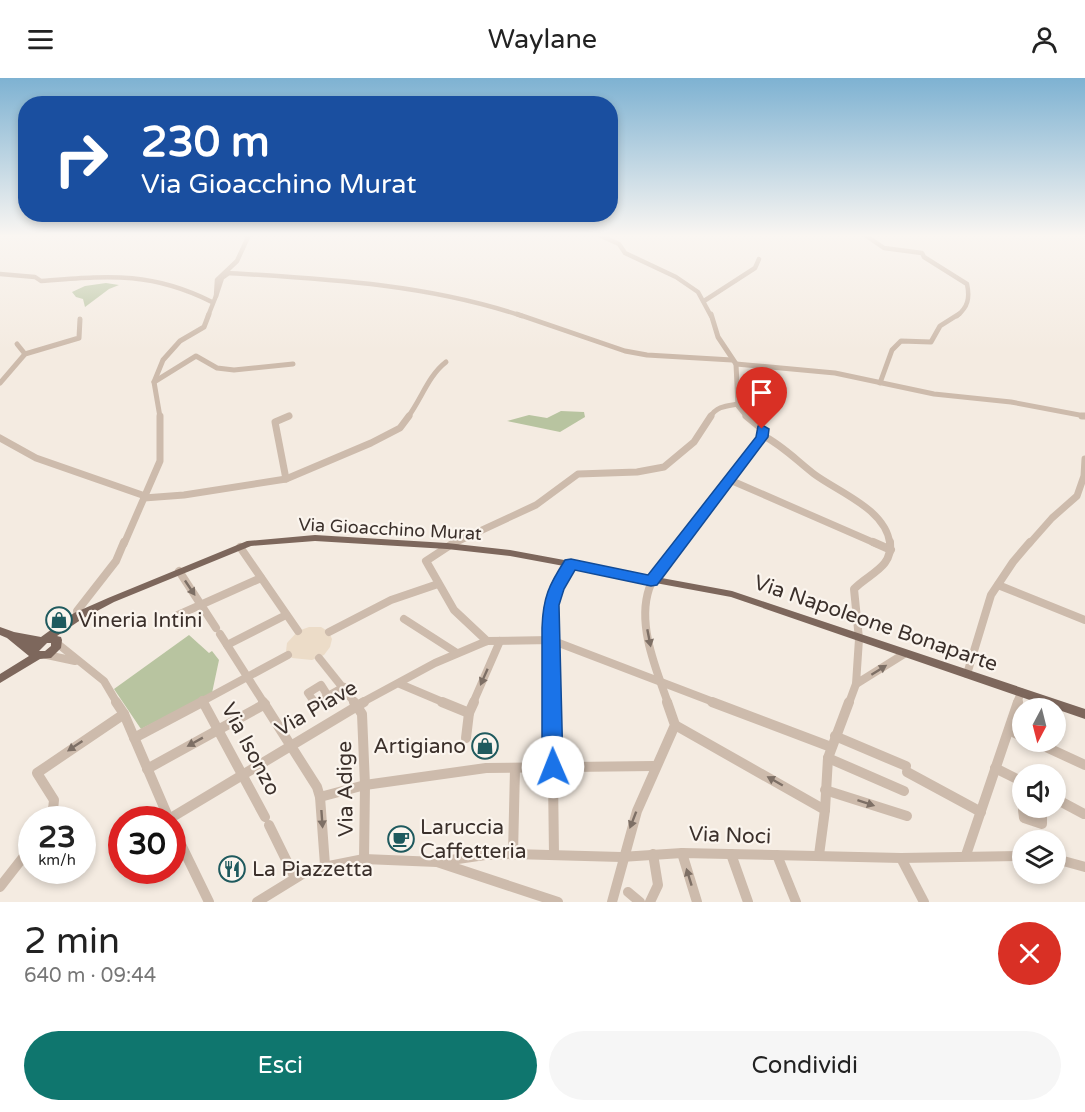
<!DOCTYPE html>
<html lang="it">
<meta charset="utf-8">
<style>
:root{--surface:#fff;--page:#f6f6f6;--text:#222;--muted:#767676;--accent:#0f766e}
body{margin:0;font-family:"Varela Round",sans-serif;background:var(--page);color:var(--text);height:100vh;display:flex;flex-direction:column;font-size:22px;white-space:nowrap}
*{box-sizing:border-box;margin:0}
p{font-size:20px;color:var(--muted)}
.icon{flex:none;width:33px;height:33px;fill:none;stroke:currentColor;stroke-width:2;stroke-linecap:round;stroke-linejoin:round}
.map{position:relative;height:824px;overflow:hidden}
.side{display:flex;flex-direction:column;background:var(--surface);flex:1}
.side>*{flex:none}
.hud{position:absolute;left:18px;top:18px;width:600px;height:126px;border-radius:24px;box-shadow:0 3px 9px #0003;background:#1a4fa0;color:#fff;overflow:hidden}
.needle{width:39px;rotate:187deg}
.controls{position:absolute;left:1012px;top:620px;display:grid;gap:12px}
.controls a{display:grid;place-items:center;width:54px;height:54px;border-radius:50%;background:var(--surface);box-shadow:0 3px 9px #0003;font-size:30px}
.speed{position:absolute;left:18px;top:728px;display:flex;gap:12px;font-size:30px;font-weight:700;text-align:center}
.speed>*{display:grid;place-content:center;width:78px;height:78px;border-radius:50%;background:var(--surface);box-shadow:0 3px 9px #0003;line-height:1}
.speed small{font-size:15px;font-weight:400}
.speed .limit{border:9px solid #d22;background:#fff;color:#111}
.pin{position:absolute;display:grid;place-items:center;width:51px;height:51px;color:#fff;margin:-62px -26px;border-radius:50% 50% 50% 0;rotate:-45deg;box-shadow:0 0 6px #0007}
.pin .icon{rotate:45deg}
.me{position:absolute;width:66px;margin:-33px;rotate:359deg;stroke-linejoin:round;filter:drop-shadow(0 0 4px #0008)}
.turn{display:flex;align-items:center;gap:21px;height:126px;padding:0 24px;font-size:27px}
.turn .icon{width:78px;height:78px;stroke-width:2.5}
.turn b{display:block;font-size:42px;line-height:51px}
.round{display:grid;place-items:center;flex:none;width:63px;height:63px;border-radius:32px;background:var(--page)}
.overview{display:flex;align-items:center;justify-content:space-between;height:102px;padding:0 24px}
h1{font-size:36px;font-weight:600;line-height:45px}
.primary-button{display:flex;gap:12px;margin-top:auto;padding:12px 24px}
.primary-button a{flex:1;height:69px;border-radius:36px;background:var(--accent);color:#fff;font-size:24px;font-weight:600;line-height:69px;text-align:center}
.primary-button a+a{background:var(--page);color:var(--text)}
header{display:flex;justify-content:space-between;align-items:center;height:78px;padding:0 24px;background:var(--surface);font-size:27px;font-weight:600}
.map>svg:first-child{display:block}
.green{fill:#b8c4a0}
.plaza{fill:#ecdcc8}
.lines{fill:none;stroke-linecap:round;stroke-linejoin:round}
.minor-far4{stroke:#cdbbac;stroke-width:4.5}
.minor-far3{stroke:#cdbbac;stroke-width:5}
.minor-far2{stroke:#cdbbac;stroke-width:7}
.minor-far1{stroke:#cdbbac;stroke-width:8}
.minor{stroke:#cdbbac;stroke-width:10}
.major{fill:#7d675c;fill-rule:evenodd}
.oneway{fill:#7d6f65}
.route{fill:#1a73e8;stroke:#114b97;stroke-width:1.5}
.labels{text-anchor:middle;stroke-width:4.5;stroke-linejoin:round;paint-order:stroke}
.street-label{font-size:18px;fill:#3b302b;stroke:#fbf5ee}
.near-poi-label{font-size:21px;fill:#3b302b;stroke:#fbf5ee;text-anchor:start}
.near-street-label{font-size:21px;fill:#3b302b;stroke:#fbf5ee}
</style>
<header><svg class="icon" aria-label="menu" viewBox="0 0 24 24"><path d="M4 6h16M4 12h16M4 18h16"/></svg>Waylane<svg class="icon" aria-label="person" viewBox="0 0 24 24"><circle cx="12" cy="8" r="4"/><path d="M4 21q1-7 8-7t8 7"/></svg></header>
<div class="map">
<svg width="1085" height="824" viewBox="0 0 1085 824">
<rect width="100%" height="100%" fill="#f4ebe1"/>
<g class="green">
<path d="M106,205L119,207L109,211L85,229L83,221L76,219L72,214L85,208Z"/>
<path d="M561,333L584,334L585,339L560,354L507,343L529,337L547,340Z"/>
<path d="M189,557L209,575L212,573L219,582L212,615L141,651L114,611Z"/>
</g>
<path class="plaza" d="M309,549H321L329,554L332,561L330,569L324,577L312,582L292,580L286,573L287,565L298,553Z"/>
<g class="lines">
<g class="minor-far4">
<path d="M599,157L619,166L625,175L676,199L698,214L711,238"/>
<path d="M865,157L884,170L922,175L924,179L967,206C970,220 968,229 957,238"/>
<path d="M0,196L35,199L41,203C108,198 150,193 212,224"/>
<path d="M216,218L222,200L229,195C327,201 427,206 522,238"/>
<path d="M704,223L755,190L759,181"/>
<path d="M208,238L216,218L217,202L237,183L249,157"/>
</g>
<g class="minor-far3">
<path d="M517,236L625,273L647,277L732,282"/>
<path d="M711,236L718,259L736,286L738,328L747,339"/>
<path d="M17,266L25,276"/>
<path d="M736,286L835,295L934,316L1011,324L1085,338"/>
<path d="M154,304L196,278L217,290L234,292L293,286"/>
<path d="M0,305L25,276L79,260L80,241"/>
<path d="M880,305L892,272L901,263L931,264L940,248L959,236"/>
<path d="M160,339L154,304L163,282L180,263L204,249L209,236"/>
<path d="M287,339L289,338"/>
<path d="M408,339C422,320 428,298 446,284"/>
<path d="M710,339C717,328 726,328 738,326"/>
</g>
<g class="minor-far2">
<path d="M1082,338H1085"/>
<path d="M762,357C782,367 796,382 814,396C838,414 886,431 890,466"/>
<path d="M0,360L36,380L145,418L144,420L184,417L286,401L371,365L400,350L409,338"/>
<path d="M286,401L275,344L289,338"/>
<path d="M730,402L877,466"/>
<path d="M124,466L160,383V338"/>
<path d="M452,466L536,427L578,396L637,394L664,389L694,364L711,338"/>
<path d="M679,466L762,359V351L746,338"/>
<path d="M1029,466L1052,440L1077,418L1084,398L1085,381"/>
</g>
<g class="minor-far1">
<path d="M455,464L426,483L454,532L487,563"/>
<path d="M873,464L891,472"/>
<path d="M890,464C893,490 869,495 854,511L859,561L856,606L904,576"/>
<path d="M240,469L298,553"/>
<path d="M179,493L216,550"/>
<path d="M998,507L1085,542"/>
<path d="M178,537L261,500"/>
<path d="M78,538L77,533L116,483L124,464"/>
<path d="M404,541L457,575"/>
<path d="M329,554L391,522L438,506"/>
<path d="M220,556L264,625"/>
<path d="M58,566L104,603L117,625"/>
<path d="M227,567L286,537"/>
<path d="M47,577L75,583"/>
<path d="M319,580L355,625"/>
<path d="M967,596L991,517L1013,484L1030,464"/>
<path d="M400,606L445,625"/>
<path d="M321,607L328,618L315,625L308,615Z"/>
<path d="M328,618L344,609"/>
<path d="M202,622L204,625"/>
<path d="M199,625L288,577"/>
<path d="M361,625L435,585L487,563L551,562L716,625"/>
<path d="M473,625L500,563"/>
<path d="M552,625L551,527L556,510L571,486"/>
<path d="M668,625C656,591 637,547 649,511C655,493 669,479 680,464"/>
<path d="M849,625L856,606"/>
<path d="M1017,625L1021,614"/>
</g>
<g class="minor">
<path d="M116,624L124,636L169,741"/>
<path d="M203,624L265,739"/>
<path d="M263,624L317,709L320,719L325,787"/>
<path d="M314,624H318"/>
<path d="M354,624L362,636L365,707L364,781"/>
<path d="M442,624L469,635"/>
<path d="M552,624L554,776"/>
<path d="M712,624L831,669"/>
<path d="M675,647L825,732"/>
<path d="M1009,652L1023,659"/>
<path d="M835,658L906,688"/>
<path d="M134,660L202,624"/>
<path d="M466,660L469,635L474,624"/>
<path d="M1033,663L1085,687"/>
<path d="M828,680L904,713"/>
<path d="M995,690L1023,704"/>
<path d="M147,691L265,626"/>
<path d="M907,694L981,734"/>
<path d="M825,712L907,738"/>
<path d="M320,719L365,707L486,690L654,688"/>
<path d="M1056,721L1084,736"/>
<path d="M1042,729V734"/>
<path d="M1023,732L1042,734V746L1024,740Z"/>
<path d="M52,741L54,722L37,695L124,636"/>
<path d="M169,741L364,624"/>
<path d="M269,747L295,800"/>
<path d="M172,748L209,824"/>
<path d="M682,775L697,824"/>
<path d="M513,776L515,690"/>
<path d="M731,776L748,824"/>
<path d="M777,777L796,824"/>
<path d="M819,777L825,732L828,680L849,624"/>
<path d="M966,777L1018,624"/>
<path d="M901,780L924,824"/>
<path d="M1056,781L1085,789"/>
<path d="M437,784L485,777L513,776L621,779L682,775L901,780L1023,778"/>
<path d="M0,809L32,768"/>
<path d="M628,814L640,824"/>
<path d="M257,824L309,792L364,781L437,784L558,824"/>
<path d="M612,824L637,733L675,647L667,624"/>
<path d="M650,824L658,807L653,776"/>
</g>
<path class="major" d="M315,457L447,465L510,472L732,513L1085,631V641L731,519L510,478L447,471L315,463L251,468L114,524L82,541L57,558L61,559L62,562L61,570L51,580L40,581L0,605V596L29,578L7,560L0,557V549L14,554L41,559L74,535L108,520L247,463ZM47,565H51V568L45,573H39Z"/>
</g>
<defs><path id="oneway-solid" d="M-6-.8H1V-3.2L6.5 0L1 3.2V.8H-6Z" transform="scale(1.5)"/></defs>
<g class="oneway">
<use href="#oneway-solid" transform="translate(190 510) rotate(56)"/>
<use href="#oneway-solid" transform="translate(649 560) rotate(79)"/>
<use href="#oneway-solid" transform="translate(879 592) rotate(-32)"/>
<use href="#oneway-solid" transform="translate(484 599) rotate(114)"/>
<use href="#oneway-solid" transform="translate(195 664) rotate(151)"/>
<use href="#oneway-solid" transform="translate(75 668) rotate(146)"/>
<use href="#oneway-solid" transform="translate(775 703) rotate(-150)"/>
<use href="#oneway-solid" transform="translate(866 725) rotate(18)"/>
<use href="#oneway-solid" transform="translate(322 741) rotate(86)"/>
<use href="#oneway-solid" transform="translate(633 742) rotate(111)"/>
<use href="#oneway-solid" transform="translate(689 799) rotate(-107)"/>
</g>
<linearGradient id="sky" x2="0" y2="1"><stop stop-color="#7eb2d2"/><stop offset="0.58" stop-color="#faf6f2"/><stop offset="1" stop-color="#faf6f2" stop-opacity="0"/></linearGradient>
<rect width="1085" height="272" fill="url(#sky)"/>
<path class="route" d="M762,347L769,351L768,359L657,507L651,508L575,492L564,511L559,527L563,689L560,696L553,698L545,696L542,689V550C543,519 549,507 565,482L571,481L648,497L756,359L758,348Z"/>
<defs>
<g id="shop-ring" transform="scale(1.35)"><circle r="9.5" fill="#fbf5ee" stroke="#1f5a5e" stroke-width="1.5"/><path d="M-5-2.5h2.3a2.7 3.5 0 0 1 5.4 0H5L5.5 6h-11ZM-1.5-2.5h3a1.5 2.3 0 0 0-3 0Z" fill="#1f5a5e"/></g>
<g id="cafe-ring" transform="scale(1.35)"><circle r="9.5" fill="#fbf5ee" stroke="#1f5a5e" stroke-width="1.5"/><path d="M-5.5-4.5H6V0H3Q3 3.5 0 3.5H-2.5Q-5.5 3.5-5.5 0ZM3-3.2v2h1.7v-2ZM-6 4.5H4V6H-6Z" fill="#1f5a5e"/></g>
<g id="restaurant-ring" transform="scale(1.35)"><circle r="9.5" fill="#fbf5ee" stroke="#1f5a5e" stroke-width="1.5"/><path d="M-5-6h1v4h1v-4h1v4h1v-4h1v5L-1.5 .5V6h-2V.5L-5-1ZM5-6V6H3V1.5H1.5Q1.5-4 5-6Z" fill="#1f5a5e"/></g>
</defs>
<g fill-rule="evenodd">
<use href="#shop-ring" x="59" y="542"/>
<use href="#shop-ring" x="485" y="668"/>
<use href="#cafe-ring" x="401" y="761"/>
<use href="#restaurant-ring" x="232" y="791"/>
</g>
<g class="labels">
<g class="street-label">
<text transform="translate(390 451) rotate(3)" y="6">Via Gioacchino Murat</text>
</g>
<g class="near-poi-label">
<text x="78" y="549">Vineria Intini</text>
<text x="466" y="675" text-anchor="end">Artigiano</text>
<text x="420" y="756">Laruccia<tspan x="420" dy="24">Caffetteria</tspan></text>
<text x="252" y="798">La Piazzetta</text>
</g>
<g class="near-street-label">
<text transform="translate(876 545) rotate(19)" y="7">Via Napoleone Bonaparte</text>
<text transform="translate(316 630) rotate(-30)" y="7">Via Piave</text>
<text transform="translate(251 671) rotate(62)" y="7">Via Isonzo</text>
<text transform="translate(345 711) rotate(-91)" y="7">Via Adige</text>
<text transform="translate(730 757) rotate(2)" y="7">Via Noci</text>
</g>
</g>
</svg>
<div class="controls">
<a><svg class="needle" viewBox="-14 -14 28 28"><path d="M0-13l5 13h-10z" fill="#e53935"/><path d="M0 13l5-13h-10z" fill="#767676"/></svg></a>
<a><svg class="icon" aria-label="sound" viewBox="0 0 24 24"><path d="M4 9h4l5-4v14l-5-4H4zM17 9q2 3 0 6"/></svg></a>
<a><svg class="icon" aria-label="layers" viewBox="0 0 24 24"><path d="M12 4l9 5-9 5-9-5zM3 14l9 5 9-5"/></svg></a>
</div>
<div class="speed"><div>23<small>km/h</small></div><div class="limit">30</div></div>
<div class="pin" style="left:762px;top:351px;background:#d93025"><svg class="icon" aria-label="arrive" viewBox="0 0 24 24"><path d="M6 21V4h12l-3 4 3 4H6"/></svg></div>
<svg class="me" style="left:553px;top:689px" viewBox="-20 -20 40 40"><circle r="19" fill="#fff"/><path d="M0-13L10 11 0 6-10 11z" fill="#1a73e8"/></svg>
<div class="hud">
<div class="turn"><svg class="icon" aria-label="right" viewBox="0 0 24 24"><path d="M7 20v-9h11M14 6l5 5-5 5"/></svg><div><b>230 m</b>Via Gioacchino Murat</div></div>
</div>
</div>
<section class="side">
<div class="overview"><div><h1>2 min</h1><p>640 m · 09:44</p></div><a class="round" style="background:#d93025;color:#fff"><svg class="icon" aria-label="close" viewBox="0 0 24 24"><path d="M6 6l12 12M18 6L6 18"/></svg></a></div>
<div class="primary-button"><a>Esci</a><a>Condividi</a></div>
</section>
